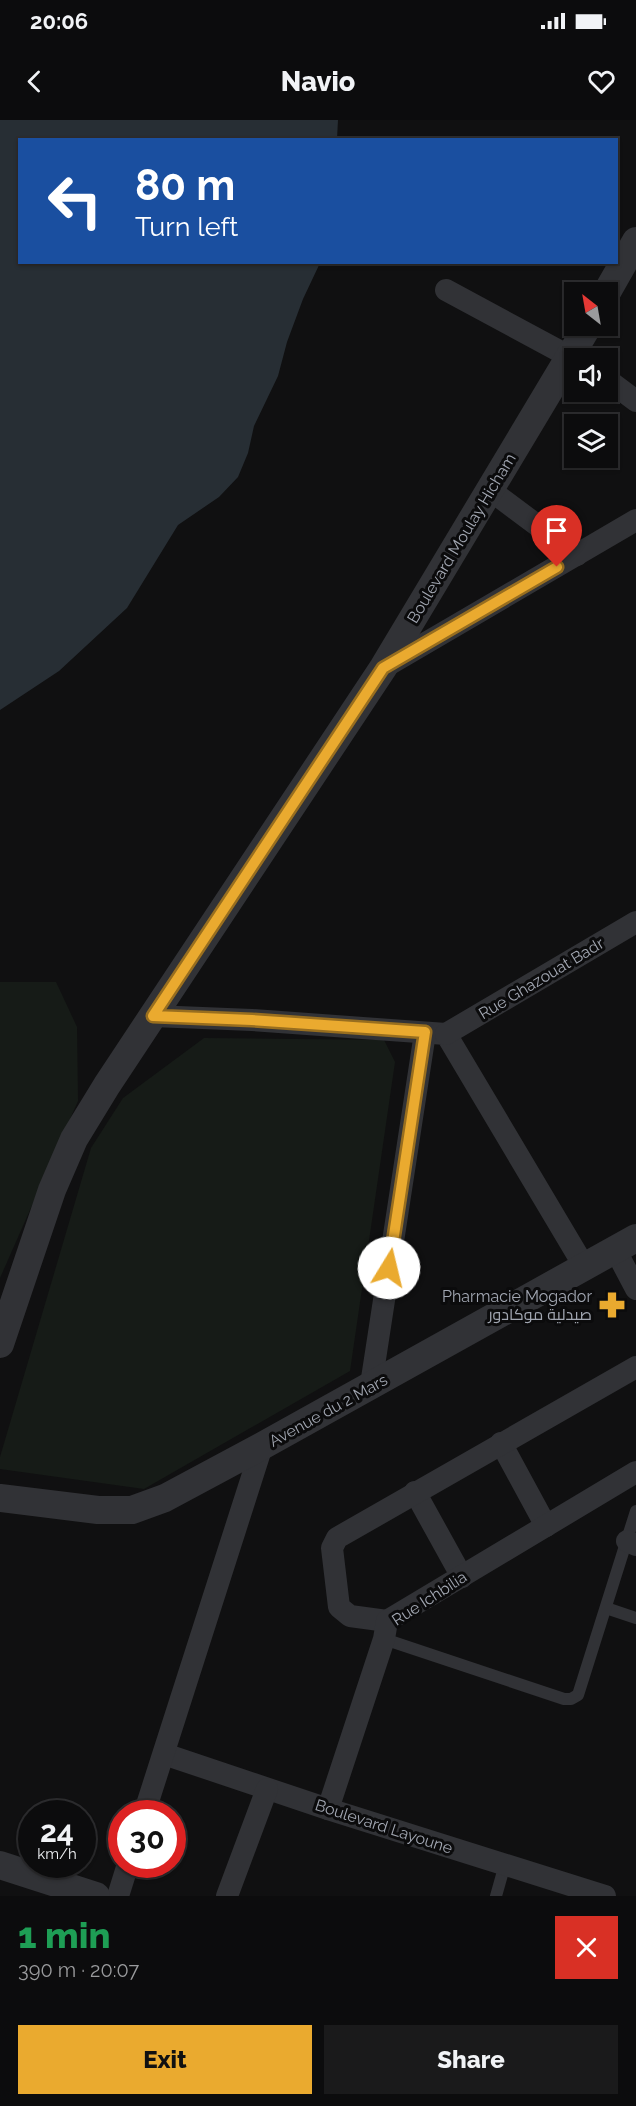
<!DOCTYPE html>
<meta charset="utf-8">
<style>
:root{--surface:#0c0c0d;--page:#1a1a1b;--text:#f1f3f6;--muted:#9a9b9d;--line:#2c2c2e;--accent:#eaaa2f}
body{margin:0;font-family:Raleway,Cairo,sans-serif;background:var(--page);color:var(--text);height:100vh;display:flex;flex-direction:column;font-size:22px;white-space:nowrap}
*{box-sizing:border-box;margin:0}
p{font-size:20px;color:var(--muted)}
.icon{flex:none;width:33px;height:33px;fill:none;stroke:currentColor;stroke-width:2;stroke-linecap:round;stroke-linejoin:round}
.map{position:relative;height:1776px;overflow:hidden}
.panel{display:flex;flex-direction:column;background:var(--surface);flex:1}
.panel>*{flex:none}
.hud{position:absolute;left:18px;top:18px;width:600px;height:126px;border-radius:0px;box-shadow:0 2px 4px #0004,0 0 0 2px var(--line);background:#1a4fa0;color:#fff;overflow:hidden}
.needle{width:39px;rotate:329deg}
.tools{position:absolute;left:564px;top:162px;display:grid;gap:12px}
.tools a{display:grid;place-items:center;width:54px;height:54px;border-radius:0px;background:var(--surface);box-shadow:0 2px 4px #0004,0 0 0 2px var(--line);font-size:30px}
.speed{position:absolute;left:18px;top:1680px;display:flex;gap:12px;font-size:30px;font-weight:700;text-align:center}
.speed>*{display:grid;place-content:center;width:78px;height:78px;border-radius:50%;background:var(--surface);box-shadow:0 2px 4px #0004,0 0 0 2px var(--line);line-height:1}
.speed small{font-size:15px;font-weight:400}
.speed .limit{border:9px solid #d22;background:#fff;color:#111}
.pin{position:absolute;display:grid;place-items:center;width:51px;height:51px;color:#fff;margin:-62px -26px;border-radius:50% 50% 50% 0;rotate:-45deg;box-shadow:0 0 6px #0007}
.pin .icon{rotate:45deg}
.me{position:absolute;width:66px;margin:-33px;rotate:9deg;stroke-linejoin:round;filter:drop-shadow(0 0 4px #0008)}
.turn{display:flex;align-items:center;gap:21px;height:126px;padding:0 18px;font-size:27px}
.turn .icon{width:78px;height:78px;stroke-width:2.5}
.turn b{display:block;font-size:42px;line-height:51px}
.round{display:grid;place-items:center;flex:none;width:63px;height:63px;border-radius:0px;background:var(--page)}
.head{display:flex;align-items:center;justify-content:space-between;height:102px;padding:0 18px}
h1{font-size:36px;font-weight:800;line-height:45px;color:#1e9e55}
.cta{display:flex;gap:12px;margin-top:auto;padding:12px 18px}
.cta a{flex:1;height:69px;border-radius:0px;background:var(--accent);color:#111;font-size:24px;font-weight:800;line-height:69px;text-align:center}
.cta a+a{background:var(--page);color:var(--text)}
.status{display:flex;justify-content:space-between;align-items:center;height:42px;padding:0 30px;background:var(--surface);direction:ltr}
.status svg{height:16px;fill:currentColor}
header{display:flex;justify-content:space-between;align-items:center;height:78px;padding:0 18px;background:var(--surface);font-size:27px;font-weight:800}
.map>svg:first-child{display:block}
.green{fill:#161b17}
.water{fill:#272e34}
.lines{fill:none;stroke-linecap:round;stroke-linejoin:round}
.service{stroke:#313236;stroke-width:12}
.minor{stroke:#313236;stroke-width:22}
.tertiary{stroke:#313236;stroke-width:28}
.route-casing{stroke:#986e1f;stroke-width:15}
.route{stroke:#eaaa2f;stroke-width:10}
.labels{text-anchor:middle;stroke-width:6;stroke-linejoin:round;paint-order:stroke}
.street-label{font-size:16px;fill:#a1a6b1;stroke:#0b0b0c}
.poi-label{font-size:16px;fill:#a1a6b1;stroke:#0b0b0c;text-anchor:end}
</style>
<div class="status"><b>20:06</b><svg viewBox="0 0 49 12"><path d="M0 12V9h3v3zM5 12V6h3v6zM10 12V3h3v9zM15 12V0h3v12zM26 1h20v11H26zM47 4h2v5h-2z"/></svg></div>
<header><svg class="icon" aria-label="back" viewBox="0 0 24 24"><path d="M15 5l-7 7 7 7"/></svg>Navio<svg class="icon" aria-label="heart" viewBox="0 0 24 24"><path d="M12 20l-8-8c-3-5 5-10 8-4 3-6 11-1 8 4z"/></svg></header>
<div class="map">
<svg width="636" height="1776" viewBox="0 0 636 1776">
<rect width="100%" height="100%" fill="#101011"/>
<g class="green">
<path d="M0,862H56L77,907L78,981L0,1158Z"/>
<path d="M204,918L384,920L395,942L350,1251L144,1369L0,1349V1337L91,1028L123,978Z"/>
</g>
<path class="water" d="M0,0H338L337,19L20,20V142L320,143L303,179L287,222L278,256L254,306L248,333L238,357L219,377L178,405L127,488L59,551L0,590Z"/>
<g class="lines">
<g class="service">
<path d="M606,1488L636,1498"/>
<path d="M384,1519L564,1579H571L578,1575L636,1391"/>
<path d="M496,1776L505,1744"/>
</g>
<g class="minor">
<path d="M446,170L574,239"/>
<path d="M608,260L636,281"/>
<path d="M490,370L577,435"/>
<path d="M383,548L636,400"/>
<path d="M153,896L252,900L446,914L584,1146"/>
<path d="M446,914L636,802"/>
<path d="M615,1129L636,1169"/>
<path d="M371,1265L425,913"/>
<path d="M501,1323L546,1406"/>
<path d="M415,1372L462,1457"/>
<path d="M627,1421L636,1425"/>
<path d="M387,1501L350,1496L339,1487L332,1428L337,1418L636,1247"/>
<path d="M164,1634L328,1689L605,1776"/>
<path d="M328,1689L384,1519L387,1501L636,1352"/>
<path d="M144,1694L262,1326"/>
<path d="M118,1776L128,1744"/>
<path d="M227,1776L267,1669"/>
</g>
<g class="tertiary">
<path d="M607,172L636,121"/>
<path d="M0,1224L52,1070L74,1019L107,965L383,548L588,206"/>
<path d="M0,1378L98,1390H132L165,1378L262,1326L636,1118"/>
<path d="M0,1745L96,1776"/>
</g>
</g>
<g class="lines">
<g class="route-casing">
<path id="route" d="M389,1148L425,912L252,900L153,896L383,548L557,447"/>
</g>
<use href="#route" class="route"/>
</g>
<defs>
<g id="pharmacy-bare" transform="scale(2.07)"><path d="M-2-6h4v4h4v4h-4v4h-4v-4h-4v-4h4Z" fill="#eaaa2f" stroke="#0b0b0c" stroke-width="2.5" paint-order="stroke"/></g>
</defs>
<g fill-rule="evenodd">
<use href="#pharmacy-bare" x="612" y="1185"/>
</g>
<g class="labels">
<g class="street-label">
<text transform="translate(461 418) rotate(-59)" y="6">Boulevard Moulay Hicham</text>
<text transform="translate(541 858) rotate(-31)" y="6">Rue Ghazouat Badr</text>
<text transform="translate(328 1290) rotate(-29)" y="6">Avenue du 2 Mars</text>
<text transform="translate(429 1478) rotate(-33)" y="6">Rue Ichbilia</text>
<text transform="translate(384 1706) rotate(18)" y="6">Boulevard Layoune</text>
</g>
<g class="poi-label">
<text x="592" y="1182">Pharmacie Mogador<tspan x="592" dy="18">صيدلية موكادور</tspan></text>
</g>
</g>
</svg>
<div class="tools">
<a><svg class="needle" viewBox="-14 -14 28 28"><path d="M0-13l5 13h-10z" fill="#e53935"/><path d="M0 13l5-13h-10z" fill="#9a9b9d"/></svg></a>
<a><svg class="icon" aria-label="sound" viewBox="0 0 24 24"><path d="M4 9h4l5-4v14l-5-4H4zM17 9q2 3 0 6"/></svg></a>
<a><svg class="icon" aria-label="layers" viewBox="0 0 24 24"><path d="M12 4l9 5-9 5-9-5zM3 14l9 5 9-5"/></svg></a>
</div>
<div class="speed"><div>24<small>km/h</small></div><div class="limit">30</div></div>
<div class="pin" style="left:557px;top:447px;background:#d93025"><svg class="icon" aria-label="arrive" viewBox="0 0 24 24"><path d="M6 21V4h12l-3 4 3 4H6"/></svg></div>
<svg class="me" style="left:389px;top:1148px" viewBox="-20 -20 40 40"><circle r="19" fill="#fff"/><path d="M0-13L10 11 0 6-10 11z" fill="#eaaa2f"/></svg>
<div class="hud">
<div class="turn"><svg class="icon" aria-label="left" viewBox="0 0 24 24"><path d="M17 20v-9H6M10 6l-5 5 5 5"/></svg><div><b>80 m</b>Turn left</div></div>
</div>
</div>
<section class="panel">
<div class="head"><div><h1>1 min</h1><p>390 m · 20:07</p></div><a class="round" style="background:#d93025;color:#fff"><svg class="icon" aria-label="close" viewBox="0 0 24 24"><path d="M6 6l12 12M18 6L6 18"/></svg></a></div>
<div class="cta"><a>Exit</a><a>Share</a></div>
</section>
